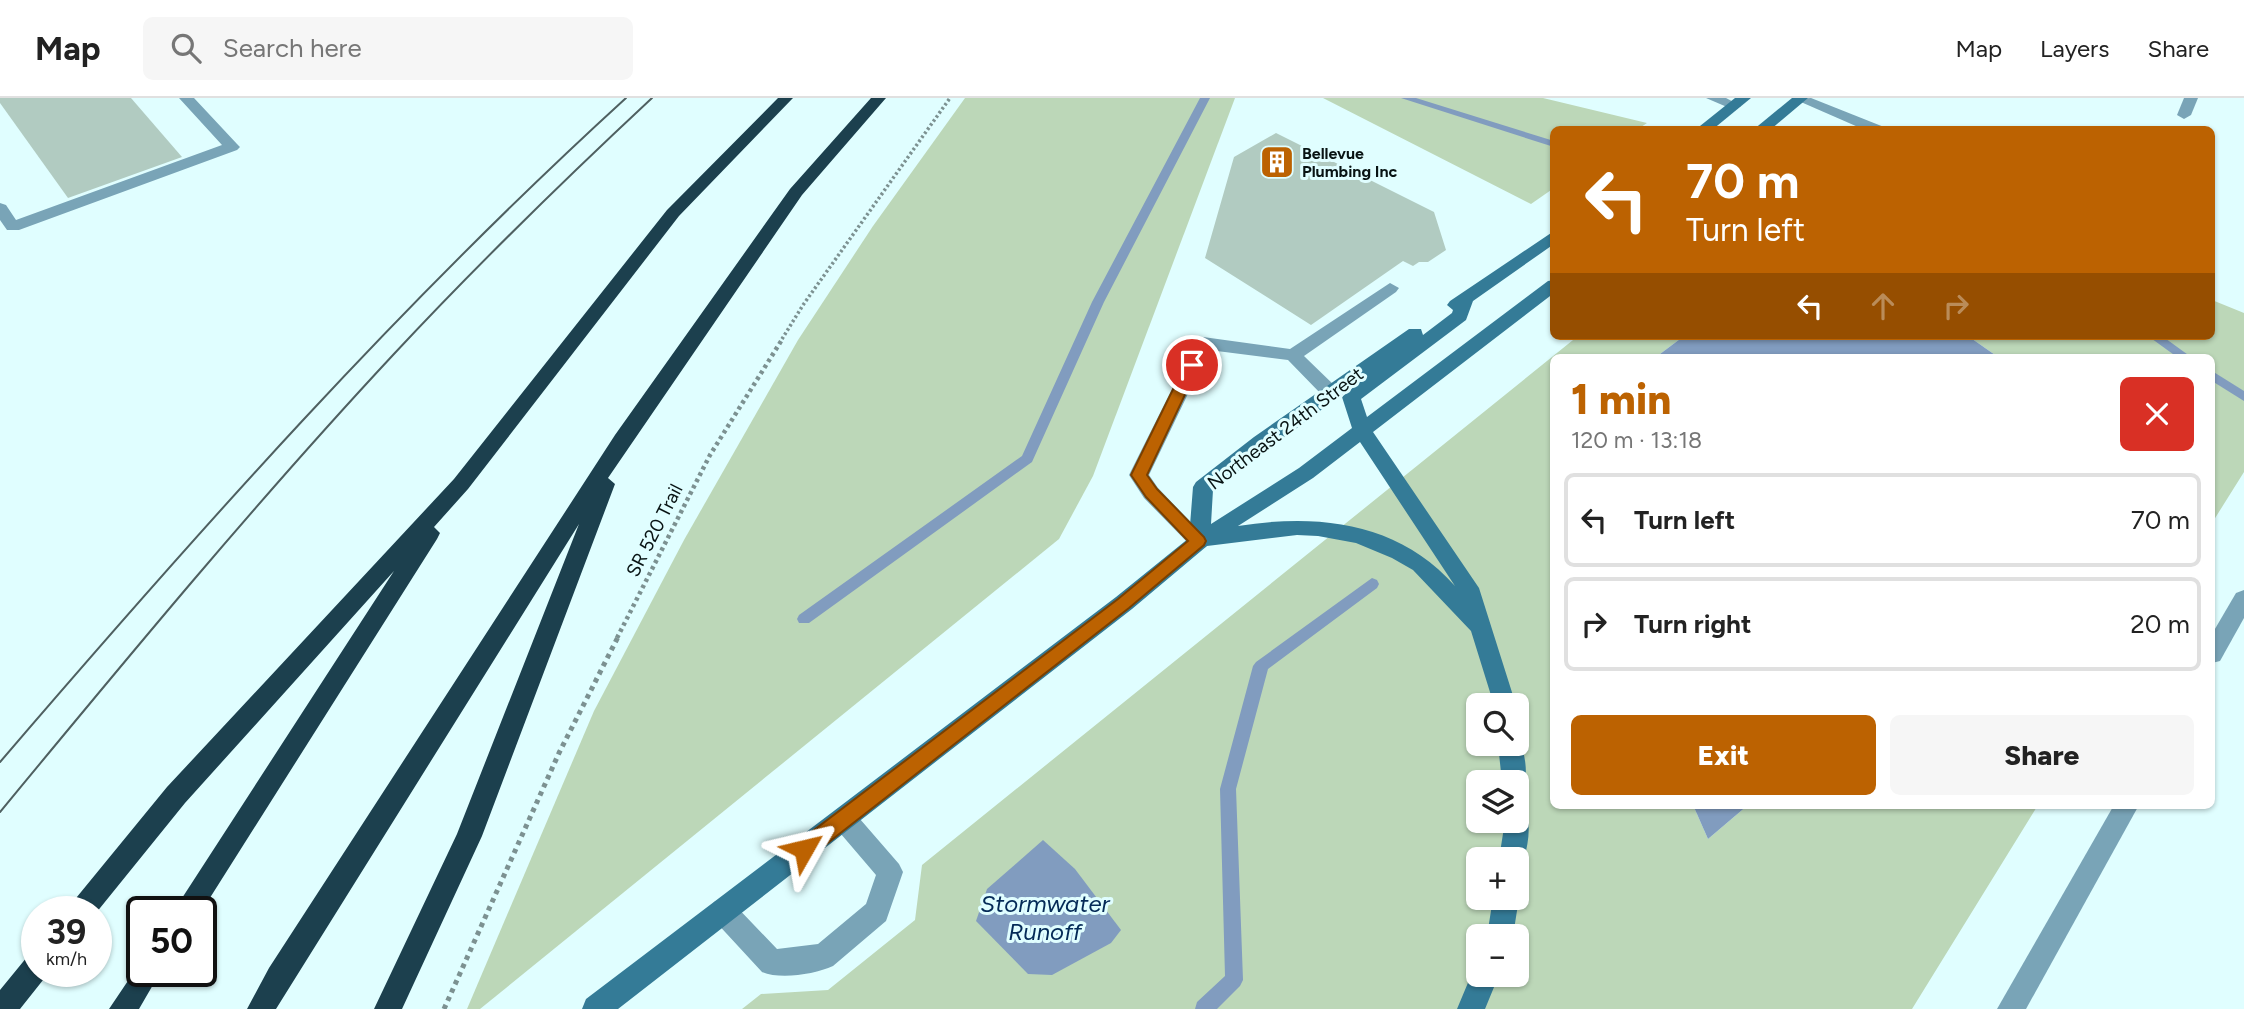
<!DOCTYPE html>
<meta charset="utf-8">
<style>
:root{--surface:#fff;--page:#f6f6f6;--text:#222;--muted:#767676;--line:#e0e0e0;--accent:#bc6201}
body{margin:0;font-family:Figtree,sans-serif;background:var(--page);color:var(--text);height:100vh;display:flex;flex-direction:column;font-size:26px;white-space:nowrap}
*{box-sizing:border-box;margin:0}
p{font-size:23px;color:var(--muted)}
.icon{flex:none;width:38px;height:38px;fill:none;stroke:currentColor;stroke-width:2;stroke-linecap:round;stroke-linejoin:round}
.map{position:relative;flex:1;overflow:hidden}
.sheet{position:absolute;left:1550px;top:256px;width:665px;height:455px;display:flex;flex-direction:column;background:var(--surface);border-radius:10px;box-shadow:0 2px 5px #0004}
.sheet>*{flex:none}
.hud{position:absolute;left:1550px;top:28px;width:665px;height:214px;border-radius:10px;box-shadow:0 2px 5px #0004;background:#bc6201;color:#fff;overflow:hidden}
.buttons{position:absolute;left:1466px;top:595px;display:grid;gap:14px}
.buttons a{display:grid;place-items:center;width:63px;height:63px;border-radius:10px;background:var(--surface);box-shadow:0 2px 5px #0004;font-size:35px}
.speed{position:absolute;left:21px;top:798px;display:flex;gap:14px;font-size:35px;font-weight:700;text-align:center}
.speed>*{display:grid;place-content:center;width:91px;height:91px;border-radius:50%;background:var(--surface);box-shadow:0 2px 5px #0004;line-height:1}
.speed small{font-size:18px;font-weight:400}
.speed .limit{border:4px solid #111;border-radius:10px;background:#fff;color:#111}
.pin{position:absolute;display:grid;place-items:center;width:60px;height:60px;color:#fff;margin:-30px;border:4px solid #fff;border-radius:50%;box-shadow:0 2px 7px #0007}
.me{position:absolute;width:77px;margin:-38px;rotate:53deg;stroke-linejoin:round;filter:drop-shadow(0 0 5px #0008)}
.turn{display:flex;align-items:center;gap:24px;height:147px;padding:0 21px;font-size:32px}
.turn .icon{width:91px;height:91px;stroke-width:2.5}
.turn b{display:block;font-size:49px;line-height:60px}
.lanes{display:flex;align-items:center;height:66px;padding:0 21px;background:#0003;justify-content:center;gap:35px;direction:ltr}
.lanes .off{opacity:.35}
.round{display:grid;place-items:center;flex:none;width:74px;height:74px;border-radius:10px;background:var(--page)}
.headline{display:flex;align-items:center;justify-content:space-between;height:119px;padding:0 21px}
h1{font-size:42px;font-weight:800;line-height:52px;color:var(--accent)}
.action{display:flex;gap:14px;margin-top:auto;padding:14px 21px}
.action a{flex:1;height:80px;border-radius:10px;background:var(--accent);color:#fff;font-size:28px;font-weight:800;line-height:80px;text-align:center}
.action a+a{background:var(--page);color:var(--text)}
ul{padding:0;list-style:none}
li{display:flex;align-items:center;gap:21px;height:94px;margin:0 14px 10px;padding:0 7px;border:4px solid var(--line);border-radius:10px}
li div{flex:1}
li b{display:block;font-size:26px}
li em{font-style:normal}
header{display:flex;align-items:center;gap:42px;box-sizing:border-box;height:98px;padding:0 35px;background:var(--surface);border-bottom:2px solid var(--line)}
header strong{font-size:33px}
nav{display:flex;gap:38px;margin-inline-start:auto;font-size:24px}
.search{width:490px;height:63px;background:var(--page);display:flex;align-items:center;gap:18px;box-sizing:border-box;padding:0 24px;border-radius:10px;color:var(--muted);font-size:26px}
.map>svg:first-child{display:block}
.green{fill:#bcd7b8;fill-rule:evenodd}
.water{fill:#819cbf}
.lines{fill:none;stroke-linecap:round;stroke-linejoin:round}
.stream{fill:#819cbf;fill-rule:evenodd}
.building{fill:#b1cbc1}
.path-far2{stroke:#7c9191;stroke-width:3.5;stroke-dasharray:2.5 2.5;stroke-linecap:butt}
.path-far1{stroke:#7c9191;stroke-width:4.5;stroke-dasharray:3.5 3.5;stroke-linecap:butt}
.path{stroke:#7c9191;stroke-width:5;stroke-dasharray:4.5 4.5;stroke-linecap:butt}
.lane{fill:#79a4b7;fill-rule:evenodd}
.street{fill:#79a4b7;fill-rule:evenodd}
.secondary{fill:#347b97;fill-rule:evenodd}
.highway{fill:#1c404e;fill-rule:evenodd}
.tram{stroke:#4f6061;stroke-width:2}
.route{fill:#bc6201;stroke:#7a4001;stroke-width:2}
.labels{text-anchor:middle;stroke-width:6;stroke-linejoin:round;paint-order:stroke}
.far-poi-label{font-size:16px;font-weight:bold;fill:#081313;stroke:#e0feff;text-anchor:start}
.street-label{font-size:19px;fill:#081313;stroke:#e0feff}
.near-water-label{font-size:24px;font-style:italic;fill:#042a57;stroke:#e0feff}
</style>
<header>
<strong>Map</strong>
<div class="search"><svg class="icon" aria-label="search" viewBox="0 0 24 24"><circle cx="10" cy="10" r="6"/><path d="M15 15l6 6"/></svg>Search here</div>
<nav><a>Map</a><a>Layers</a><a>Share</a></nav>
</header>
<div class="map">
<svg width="2244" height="911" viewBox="0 0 2244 911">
<rect width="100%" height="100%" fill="#e0feff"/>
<g class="green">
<path d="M965,0H1235L1093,378L1059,441L480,911H467L594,613L684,442L798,242L873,128Z"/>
<path d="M1323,0H1543L1647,25L1638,31L1554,32V90L1531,106Z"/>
<path d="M2212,202L2244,215V374L2212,425V259H1998L1968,238H2212Z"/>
<path d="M1578,238H1684L1656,259H1554V707H1693L1708,741L1748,707H2038L1912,911H742L761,896L828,892L915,822L922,767ZM1479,607H1517V646H1479ZM1479,684H1517V723H1479ZM1479,761H1517V800H1479ZM1479,838H1517V877H1479Z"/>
</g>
<g class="water">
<path d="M1684,238H1968L1998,259H1656Z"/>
<path d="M1693,707H1748L1708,741Z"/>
<path d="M1043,742L1075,771L1121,832L1111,845L1052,877L1028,876L976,823L987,791Z"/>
</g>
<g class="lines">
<g class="stream">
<path d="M1200,0H1210L1104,204L1032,364L809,525H799L797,521L799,517L1022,358L1092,204Z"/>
<path d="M1401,0H1416L1554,43V49Z"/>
<path d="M2148,238H2162L2191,259H2177Z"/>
<path d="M2212,273L2244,293V303L2212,283Z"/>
<path d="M1372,480L1377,482L1379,486L1377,490L1268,571L1236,691L1243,882L1240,888L1217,911H1195L1197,904L1225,878L1220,691L1253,568L1256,564Z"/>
</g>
</g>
<g class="building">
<path d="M0,0H131L182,59L68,100L0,5Z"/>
<path d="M1276,35L1434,114L1446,152L1428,164H1419L1413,168L1403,163L1311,227L1205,160L1234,59Z"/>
</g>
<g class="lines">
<path class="path-far2" d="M782,241L803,207L950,0"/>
<path class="path-far1" d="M617,540L710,357L783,240"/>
<path class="path" d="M444,911L559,655L618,539"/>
<g class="lane">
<path d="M179,0H194L237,46L240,49L237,52L19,132H7L0,122V105L6,107L16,122L222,47Z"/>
<path d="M1706,0H1726L1741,8L1734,12Z"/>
<path d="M1811,0L1884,29L1886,32H1865L1794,1Z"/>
<path d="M2184,0H2198L2191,17L2184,21L2177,17Z"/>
<path d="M1390,185L1399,190L1396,194L1304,258L1337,290L1339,294L1337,298H1323L1288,262L1209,252L1149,377L1158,390L1209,443L1206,449L1199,451L1192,449L1144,400L1129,377L1197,241L1203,239L1290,251Z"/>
<path d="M844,710L853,713L899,766L903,774L886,823L833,868C815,876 781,882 762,874L714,822L710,813L714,804L723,800L732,804L777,851L818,846L866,806L876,777L835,729L832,721L835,713Z"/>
</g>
<g class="street">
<path d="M2244,492V520L2220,563L2212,565V536L2236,495Z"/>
<path d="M2114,707H2139L2026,911H1997Z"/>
</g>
<g class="secondary">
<path d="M1735,0H1751L1712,32H1695Z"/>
<path d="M1792,0H1808L1770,32H1753Z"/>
<path d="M1554,133V146L1473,203L1466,222L1361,301L1367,319L1548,183L1554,182V195L1373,334L1479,490L1516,607H1494L1471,533L1413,472L1392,460L1356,445L1318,438L1297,437L1207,448L1132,511L618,911H582L586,901L1116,499L1189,440L1193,389L1196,384L1254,339L1409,231H1421L1423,237L1452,215L1453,212L1447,207L1450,203ZM1363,281L1342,299L1352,330L1299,370L1211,426L1213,392ZM1360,344L1455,488C1399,424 1318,415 1238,428L1313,380Z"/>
<path d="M1517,638C1525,650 1529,678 1523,692L1517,694V684H1502L1498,646H1517Z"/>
<path d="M1517,712L1526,715C1532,729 1527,755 1521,769L1517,771V761H1499L1505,723H1517Z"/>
<path d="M1517,796L1519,800L1513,838H1487L1493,800H1517Z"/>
<path d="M1479,866V877H1499L1485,911H1457L1475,868Z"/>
</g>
<g class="highway">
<path d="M778,0H793L679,118L468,391L434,429L440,435L437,441L201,814H173L394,473L185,705L96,815L68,814L72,805L167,689L454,381L667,112Z"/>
<path d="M871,0H886L802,97L608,380L615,386L482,738L402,911H374L457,736L579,426L276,911H247L269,870L615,337L790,91Z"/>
<path d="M37,855V873H48L47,877L20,911H0V892L27,859Z"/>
<path d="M142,862V873H161L139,911H109Z"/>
</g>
<g class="tram">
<path d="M0,664C200,431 399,207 626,0"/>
<path d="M0,714C128,559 256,404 393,257C476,168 563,83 652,0"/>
</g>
</g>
<path class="route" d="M1192,262L1199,267L1147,377L1157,391L1204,439L1206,443L1204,447L1129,510L811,758L804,760L797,758L794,751L797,745L1118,501L1188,443L1146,399L1131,377L1185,267Z"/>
<defs>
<g id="building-square" transform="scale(1.75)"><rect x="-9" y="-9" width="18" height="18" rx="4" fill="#bc6201" stroke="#e0feff"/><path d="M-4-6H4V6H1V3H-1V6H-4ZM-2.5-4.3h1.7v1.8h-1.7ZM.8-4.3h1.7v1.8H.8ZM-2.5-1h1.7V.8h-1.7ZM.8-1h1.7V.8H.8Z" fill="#fff"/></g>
</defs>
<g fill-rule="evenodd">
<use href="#building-square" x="1277" y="64"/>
</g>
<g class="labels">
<g class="far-poi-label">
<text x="1302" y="61">Bellevue<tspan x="1302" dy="18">Plumbing Inc</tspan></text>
</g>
<g class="street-label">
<text transform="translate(1285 330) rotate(-37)" y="7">Northeast 24th Street</text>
<text transform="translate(654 432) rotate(-63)" y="7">SR 520 Trail</text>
</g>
<g class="near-water-label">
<text x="1045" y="814">Stormwater<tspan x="1045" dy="28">Runoff</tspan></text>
</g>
</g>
</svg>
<div class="buttons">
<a><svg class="icon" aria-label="search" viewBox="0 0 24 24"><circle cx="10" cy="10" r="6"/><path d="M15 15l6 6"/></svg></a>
<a><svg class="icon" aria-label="layers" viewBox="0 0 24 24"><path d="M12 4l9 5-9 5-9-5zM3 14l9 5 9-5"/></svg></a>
<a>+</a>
<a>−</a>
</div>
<div class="speed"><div>39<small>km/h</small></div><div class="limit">50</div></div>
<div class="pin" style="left:1192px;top:267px;background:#d93025"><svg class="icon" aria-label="arrive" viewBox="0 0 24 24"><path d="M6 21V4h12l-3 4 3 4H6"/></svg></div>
<svg class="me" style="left:804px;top:751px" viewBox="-20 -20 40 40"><path d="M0-17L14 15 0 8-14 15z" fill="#bc6201" stroke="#fff" stroke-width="4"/></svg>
<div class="hud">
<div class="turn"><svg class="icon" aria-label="left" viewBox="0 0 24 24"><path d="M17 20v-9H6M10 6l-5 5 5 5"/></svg><div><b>70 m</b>Turn left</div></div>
<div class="lanes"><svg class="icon" aria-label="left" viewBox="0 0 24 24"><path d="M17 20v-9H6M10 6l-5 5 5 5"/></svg><svg class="icon off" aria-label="ahead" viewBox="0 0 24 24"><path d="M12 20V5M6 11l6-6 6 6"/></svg><svg class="icon off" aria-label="right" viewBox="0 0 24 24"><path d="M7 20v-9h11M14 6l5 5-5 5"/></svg></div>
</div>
<section class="sheet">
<div class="headline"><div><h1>1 min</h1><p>120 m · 13:18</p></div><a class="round" style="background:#d93025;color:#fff"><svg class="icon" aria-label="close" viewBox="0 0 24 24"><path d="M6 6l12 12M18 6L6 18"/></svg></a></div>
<ul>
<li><svg class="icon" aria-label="left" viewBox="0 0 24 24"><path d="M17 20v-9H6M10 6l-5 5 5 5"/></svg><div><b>Turn left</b></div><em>70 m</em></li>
<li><svg class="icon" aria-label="right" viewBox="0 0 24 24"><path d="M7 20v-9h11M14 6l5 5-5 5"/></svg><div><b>Turn right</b></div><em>20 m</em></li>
</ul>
<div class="action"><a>Exit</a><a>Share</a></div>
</section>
</div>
